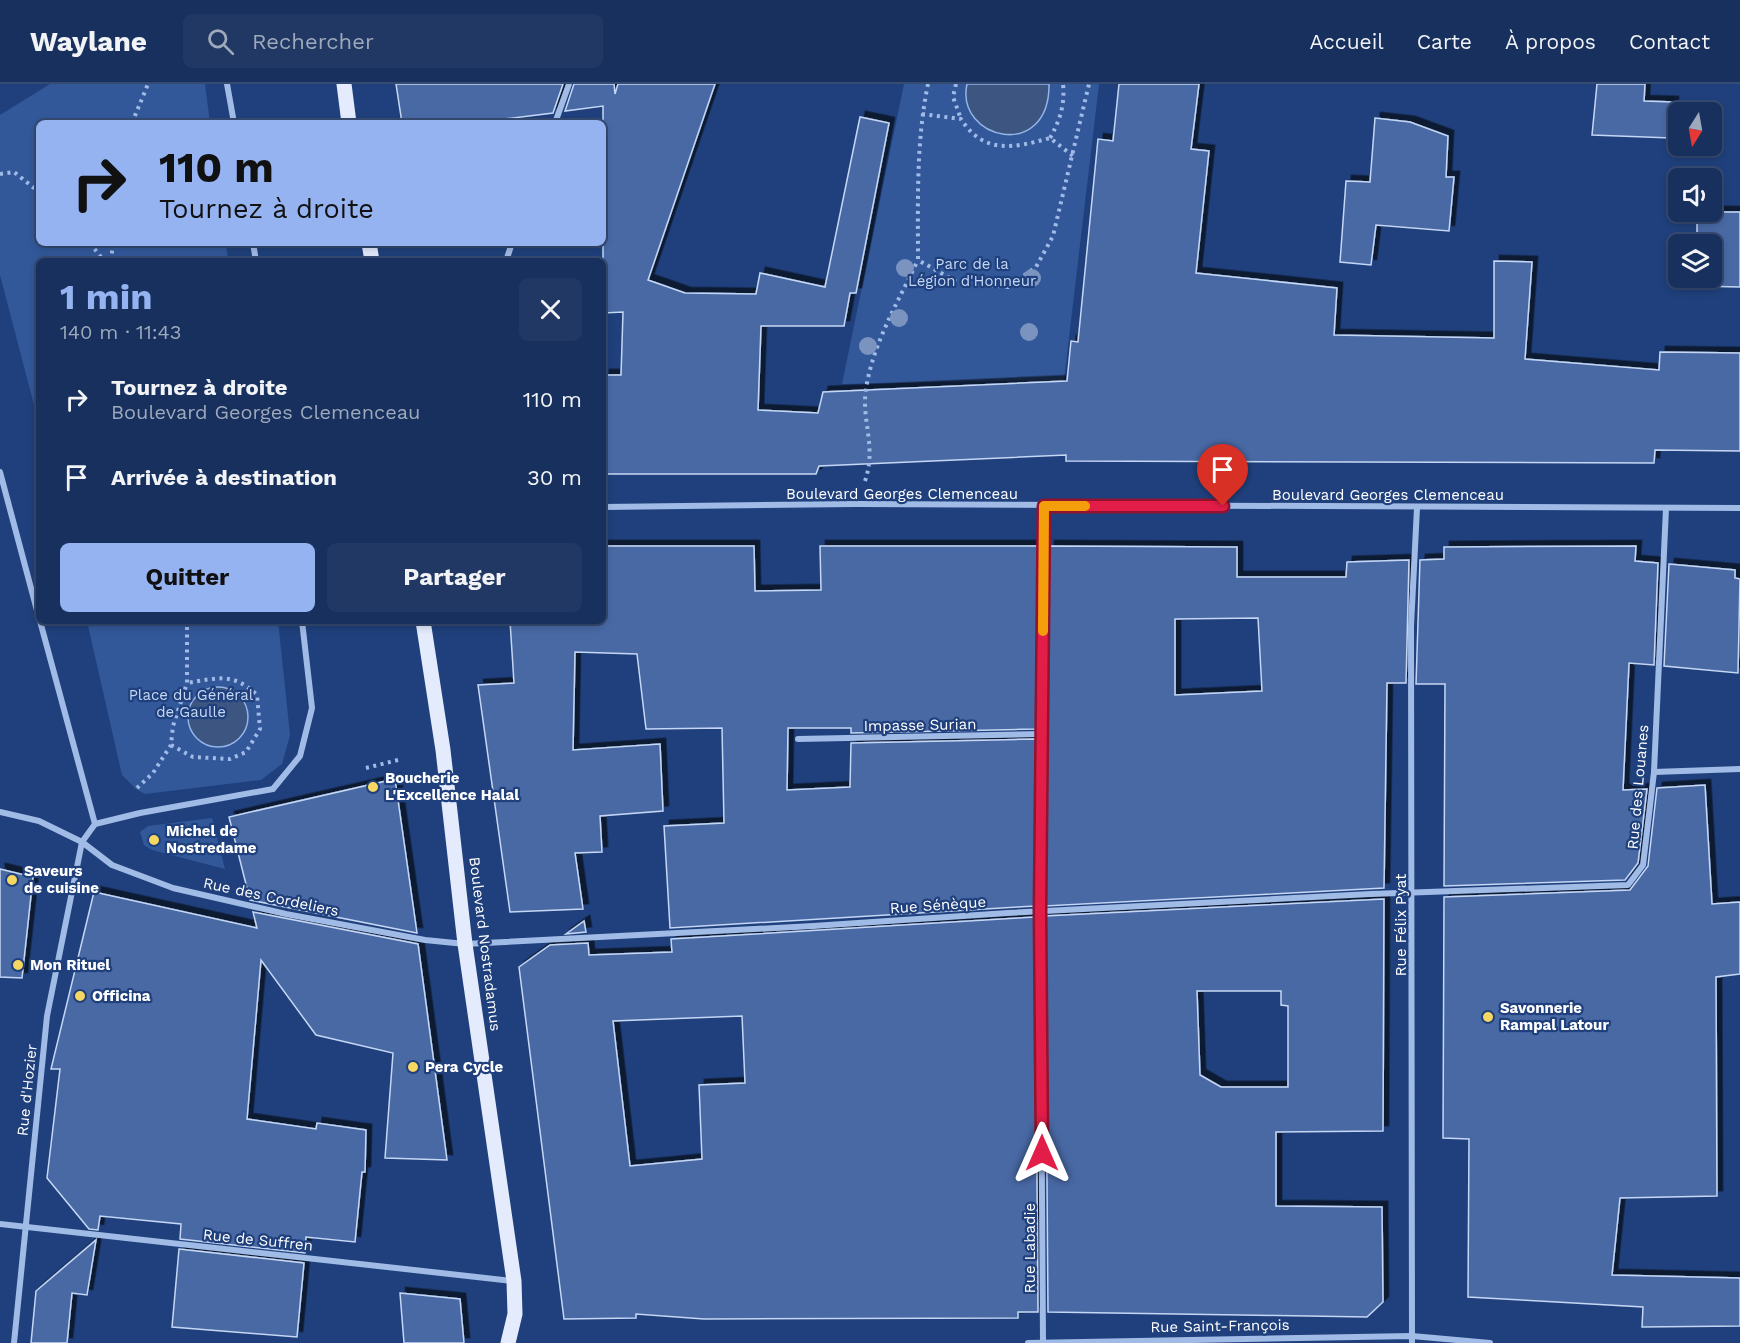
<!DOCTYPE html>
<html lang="fr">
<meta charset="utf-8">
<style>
:root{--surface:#17305d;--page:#203863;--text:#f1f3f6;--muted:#9ea9bc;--line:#364b72;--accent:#95b2f1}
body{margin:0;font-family:"Work Sans",sans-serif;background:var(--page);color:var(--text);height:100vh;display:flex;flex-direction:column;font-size:22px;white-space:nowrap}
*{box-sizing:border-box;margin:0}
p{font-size:20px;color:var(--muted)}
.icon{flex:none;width:33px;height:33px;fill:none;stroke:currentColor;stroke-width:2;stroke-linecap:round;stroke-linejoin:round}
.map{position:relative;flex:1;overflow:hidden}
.sheet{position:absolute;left:36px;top:174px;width:570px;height:366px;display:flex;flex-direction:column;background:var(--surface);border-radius:9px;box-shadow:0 3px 9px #0003,0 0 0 2px var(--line)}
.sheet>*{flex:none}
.guide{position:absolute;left:36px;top:36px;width:570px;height:126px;border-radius:9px;box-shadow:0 3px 9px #0003,0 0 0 2px var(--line);background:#95b2f1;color:#111;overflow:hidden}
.needle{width:39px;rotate:191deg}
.fabs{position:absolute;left:1668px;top:18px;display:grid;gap:12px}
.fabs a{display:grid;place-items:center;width:54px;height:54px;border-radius:9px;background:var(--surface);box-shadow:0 3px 9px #0003,0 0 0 2px var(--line);font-size:30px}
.pin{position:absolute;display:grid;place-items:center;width:51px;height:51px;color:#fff;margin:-62px -26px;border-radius:50% 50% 50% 0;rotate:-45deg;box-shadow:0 0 6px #0007}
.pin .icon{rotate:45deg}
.me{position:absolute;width:66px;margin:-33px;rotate:0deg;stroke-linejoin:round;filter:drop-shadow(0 0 4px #0008)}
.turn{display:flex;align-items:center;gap:21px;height:126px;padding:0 24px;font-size:27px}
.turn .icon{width:78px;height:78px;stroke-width:2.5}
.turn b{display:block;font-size:42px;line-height:51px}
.round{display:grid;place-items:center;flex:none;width:63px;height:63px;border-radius:9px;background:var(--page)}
.head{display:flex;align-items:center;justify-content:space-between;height:102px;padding:0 24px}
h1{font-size:36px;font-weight:700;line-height:45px;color:var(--accent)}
.primary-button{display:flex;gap:12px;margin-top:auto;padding:12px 24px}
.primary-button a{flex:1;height:69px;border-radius:9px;background:var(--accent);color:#111;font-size:24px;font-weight:700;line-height:69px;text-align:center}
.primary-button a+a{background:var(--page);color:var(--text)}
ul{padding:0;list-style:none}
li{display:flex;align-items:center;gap:18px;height:78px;padding:0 24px}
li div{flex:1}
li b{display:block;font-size:22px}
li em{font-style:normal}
header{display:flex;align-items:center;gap:36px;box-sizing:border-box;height:84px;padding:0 30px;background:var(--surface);border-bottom:2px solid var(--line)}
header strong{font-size:28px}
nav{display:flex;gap:33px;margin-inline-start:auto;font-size:21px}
.search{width:420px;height:54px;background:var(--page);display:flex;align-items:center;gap:15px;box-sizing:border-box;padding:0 21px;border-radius:9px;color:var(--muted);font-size:22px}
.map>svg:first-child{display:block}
.green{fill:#32589a}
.water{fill:#3c5581;stroke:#95b4e8;stroke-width:1.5}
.building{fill:#4869a5;stroke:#c5d7f5;stroke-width:1.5;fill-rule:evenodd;filter:url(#shadow)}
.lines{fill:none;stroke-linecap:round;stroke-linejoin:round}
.path{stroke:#a1bbe7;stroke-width:4;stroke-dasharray:3 4.5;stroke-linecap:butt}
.street{stroke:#a1bbe7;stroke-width:6}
.primary{stroke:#e3ebfd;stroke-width:15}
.tree{fill:#7a93bf}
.route-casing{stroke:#92132f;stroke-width:15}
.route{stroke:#e11d48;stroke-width:10}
.slow{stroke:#f59e0b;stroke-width:10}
.poi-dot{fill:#f5d761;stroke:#1f407c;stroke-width:2}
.labels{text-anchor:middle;stroke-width:4.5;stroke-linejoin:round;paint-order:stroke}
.park-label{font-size:15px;fill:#c5d7f5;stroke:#1f407c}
.street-label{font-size:15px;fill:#fff;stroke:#1f407c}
.poi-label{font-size:15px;font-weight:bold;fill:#fff;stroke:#1f407c;text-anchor:start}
</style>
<header>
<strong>Waylane</strong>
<div class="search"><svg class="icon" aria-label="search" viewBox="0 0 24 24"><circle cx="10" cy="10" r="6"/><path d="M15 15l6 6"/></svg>Rechercher</div>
<nav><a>Accueil</a><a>Carte</a><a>À propos</a><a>Contact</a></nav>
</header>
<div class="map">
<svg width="1740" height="1259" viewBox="0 0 1740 1259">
<defs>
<filter id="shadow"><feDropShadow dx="5.5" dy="-5.5" stdDeviation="0" flood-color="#0009"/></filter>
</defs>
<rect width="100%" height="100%" fill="#1f407c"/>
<g class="green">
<path d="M50,0H205L210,39H39V159H226L228,177H39V340L0,191V31Z"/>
<path d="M904,0H1099L1064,296L842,300Z"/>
<path d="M87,537H278L290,651L282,680L261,696L145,710L136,705L122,691Z"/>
<path d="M212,734L225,785L152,766L144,761L140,748L148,742Z"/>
</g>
<g class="water">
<path d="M967,0H1049C1050,78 955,56 967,0Z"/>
<circle cx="218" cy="633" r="30"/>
</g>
<g class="building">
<path d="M396,0H563L553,29L496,36L497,39H402Z"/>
<path d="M574,0H614L615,10L618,0H715L648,196L685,209L756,210L760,189L825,203L860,33L889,39L856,209H850L844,242H761L758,326L818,329L823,308L1067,297L1071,257L1078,258L1098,55L1113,57L1119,0H1199L1191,65L1209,67L1196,189L1337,204L1334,251L1494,254V177L1532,178L1525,275L1659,286L1660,268L1740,269V367L1655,366L1654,379L1066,377V371L819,382L816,390H603L604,291H621L623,228L603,229V22L565,27Z"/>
<path d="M1597,0H1645L1644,17L1673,18L1671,54L1592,51Z"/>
<path d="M1375,34L1410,38L1448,52L1446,93H1454L1449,147L1376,141L1371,181L1340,178L1346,97L1370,98Z"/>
<path d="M1697,128H1740V203L1696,202V194H1712V160H1697Z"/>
<path d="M603,462H754L755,507L821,506L820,462H1038L1037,645L851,649V644H788L787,706L850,703L851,659L1036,655L1035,822L670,844L664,742L724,739L722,644L646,645L637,570L575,568L573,666L660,660L663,727L600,732L602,768L575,769L583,825L510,828L478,601L514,599L510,537H603Z"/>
<path d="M1049,462L1237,463V493H1346L1347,478L1409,476L1406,599H1387L1384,804L1045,822ZM1258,534L1262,607L1175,611V535Z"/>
<path d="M1636,462L1635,477L1658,479L1654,581L1629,579L1623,706L1647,705L1638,779L1625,796L1444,802L1445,600H1416L1420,476L1444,475V463Z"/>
<path d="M1669,480L1735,486V494L1740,495L1738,589L1664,582Z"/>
<path d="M395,695L417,849L250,816L229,733Z"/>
<path d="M1705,701L1712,820L1740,818V890L1716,893L1717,1112L1620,1114L1612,1191L1740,1194V1242L1642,1243L1643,1223L1468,1213L1469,1055L1443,1054L1444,813L1630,806L1648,782L1657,704Z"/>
<path d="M0,785L33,793L22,894L0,893Z"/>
<path d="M94,808L257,844L253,828L418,860L447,1076L385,1074L393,969L316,951L261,876L247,1035L316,1045L317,1039L366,1046L365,1088H362L355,1158L306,1153L305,1169L180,1155L181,1140L100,1132L98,1146L89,1145L47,1094L60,985H51Z"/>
<path d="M1384,815L1383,1047L1276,1048V1122L1382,1123L1383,1218L1367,1233L1048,1228L1045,832ZM1197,907H1281V921L1288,922V1003H1221L1200,991Z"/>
<path d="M1035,833L1038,1228H1018V1234L704,1235L636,1230V1234L564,1235L519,883L550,861L588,859L589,871L672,868L671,855ZM742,932L745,999L699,1001L702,1075L630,1082L613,937Z"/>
<path d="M584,837L586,848L566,850Z"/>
<path d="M96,1156L87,1211L72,1209L67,1259H31L36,1207Z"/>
<path d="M179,1165L304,1179L297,1253L172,1243Z"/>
<path d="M400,1209L460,1215L464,1259H404Z"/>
</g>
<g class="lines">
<g class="path">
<path d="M928,0C916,58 918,117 918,176L957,198L1008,203L1036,183L1053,152L1089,0"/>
<path d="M956,0L953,13L961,35"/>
<path d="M922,30L961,35C984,71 1014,64 1050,54L1073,72"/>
<path d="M132,39L148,0"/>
<path d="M1050,54C1060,36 1065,21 1063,0"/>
<path d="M0,90L14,88L39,108"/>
<path d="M90,159L104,177"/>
<path d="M111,177L113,159"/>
<path d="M865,397C877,362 861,337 866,305C873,259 898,218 918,176"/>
<path d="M171,661L193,673L230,675L246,668L260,645L257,611C233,588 218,594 187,599"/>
<path d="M366,684L398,676"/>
<path d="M137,704L153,689L171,661L173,642L187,599V537"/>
</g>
<g class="street">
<path d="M227,0L234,39"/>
<path d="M555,39L569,0"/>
<path d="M253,159L256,177"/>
<path d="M506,177L512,159"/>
<path d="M0,388L39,534"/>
<path d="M603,423L856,420L1740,424"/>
<path d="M798,655L1042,650"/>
<path d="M1654,688L1740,685"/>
<path d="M0,728L39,737L82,758L112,781L173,804L286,830L425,856L465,860L813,842L1008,829L1371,810L1628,801L1643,781L1654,688L1666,424"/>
<path d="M95,740L140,729L273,705L300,672L312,624L302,537"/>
<path d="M0,1140L513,1197"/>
<path d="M1043,1258L1040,827L1044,422"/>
<path d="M14,1259L47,932L82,758L95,740L40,537"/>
<path d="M1028,1259L1412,1252L1490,1259"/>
<path d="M1412,1259L1411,542L1417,424"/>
</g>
<g class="primary">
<path d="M344,0L349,39"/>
<path d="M369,159L372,177"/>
<path d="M423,537L443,666L465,860L514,1197L515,1230L508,1259"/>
</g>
</g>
<g class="tree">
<circle cx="905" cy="184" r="9"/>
<circle cx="1032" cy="194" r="9"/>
<circle cx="899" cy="234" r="9"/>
<circle cx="1029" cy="248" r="9"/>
<circle cx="868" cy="262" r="9"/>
</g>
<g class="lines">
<g class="route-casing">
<path id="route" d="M1042,1069L1040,827L1044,422H1223"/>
</g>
<use href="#route" class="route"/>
<path class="slow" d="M1043,547L1044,422H1085"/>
</g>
<g class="poi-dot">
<circle cx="373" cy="703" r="6"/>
<circle cx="154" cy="756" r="6"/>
<circle cx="12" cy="796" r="6"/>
<circle cx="18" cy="881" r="6"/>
<circle cx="80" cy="912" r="6"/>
<circle cx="1488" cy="933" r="6"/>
<circle cx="413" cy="983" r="6"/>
</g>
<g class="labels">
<g class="park-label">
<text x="972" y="185">Parc de la<tspan x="972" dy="17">Légion d'Honneur</tspan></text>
<text x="191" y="616">Place du Général<tspan x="191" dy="17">de Gaulle</tspan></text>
</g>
<g class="street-label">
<text x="902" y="415">Boulevard Georges Clemenceau</text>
<text x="1388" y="416">Boulevard Georges Clemenceau</text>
<text transform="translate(920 641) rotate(-1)" y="5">Impasse Surian</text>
<text transform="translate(1638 703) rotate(-85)" y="5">Rue des Louanes</text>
<text transform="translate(271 813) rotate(12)" y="5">Rue des Cordeliers</text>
<text transform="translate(938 821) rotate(-4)" y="5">Rue Sénèque</text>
<text transform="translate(1401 841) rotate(-90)" y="5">Rue Félix Pyat</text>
<text transform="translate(485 860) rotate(83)" y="5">Boulevard Nostradamus</text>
<text transform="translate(27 1006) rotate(-84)" y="5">Rue d'Hozier</text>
<text transform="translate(258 1156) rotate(6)" y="5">Rue de Suffren</text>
<text transform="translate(1030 1164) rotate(-90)" y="5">Rue Labadie</text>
<text transform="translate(1220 1242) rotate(-1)" y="5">Rue Saint-François</text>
</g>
<g class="poi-label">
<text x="385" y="699">Boucherie<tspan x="385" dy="17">L'Excellence Halal</tspan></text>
<text x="166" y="752">Michel de<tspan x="166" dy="17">Nostredame</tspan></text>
<text x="24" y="792">Saveurs<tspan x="24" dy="17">de cuisine</tspan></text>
<text x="30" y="886">Mon Rituel</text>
<text x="92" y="917">Officina</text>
<text x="1500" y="929">Savonnerie<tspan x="1500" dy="17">Rampal Latour</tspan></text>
<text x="425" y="988">Pera Cycle</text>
</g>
</g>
</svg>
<div class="fabs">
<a><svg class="needle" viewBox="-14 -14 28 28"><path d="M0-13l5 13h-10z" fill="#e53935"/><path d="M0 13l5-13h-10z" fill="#9ea9bc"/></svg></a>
<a><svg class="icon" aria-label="sound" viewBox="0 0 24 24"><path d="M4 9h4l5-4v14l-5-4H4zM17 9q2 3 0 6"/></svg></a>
<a><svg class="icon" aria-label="layers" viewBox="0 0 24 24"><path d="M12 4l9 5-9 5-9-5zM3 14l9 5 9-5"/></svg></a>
</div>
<div class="pin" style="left:1223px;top:422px;background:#d93025"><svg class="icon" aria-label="arrive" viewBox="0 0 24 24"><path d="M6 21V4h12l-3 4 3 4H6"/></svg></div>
<svg class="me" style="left:1042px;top:1069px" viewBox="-20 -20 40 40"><path d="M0-17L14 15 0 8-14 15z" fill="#e11d48" stroke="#fff" stroke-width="4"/></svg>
<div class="guide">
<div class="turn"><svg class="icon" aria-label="right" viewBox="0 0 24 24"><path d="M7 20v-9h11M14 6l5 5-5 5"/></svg><div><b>110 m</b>Tournez à droite</div></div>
</div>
<section class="sheet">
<div class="head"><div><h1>1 min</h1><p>140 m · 11:43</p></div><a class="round"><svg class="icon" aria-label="close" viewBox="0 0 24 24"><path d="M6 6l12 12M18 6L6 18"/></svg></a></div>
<ul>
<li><svg class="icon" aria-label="right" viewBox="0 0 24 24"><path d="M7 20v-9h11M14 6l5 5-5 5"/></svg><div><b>Tournez à droite</b><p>Boulevard Georges Clemenceau</p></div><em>110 m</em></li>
<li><svg class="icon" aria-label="arrive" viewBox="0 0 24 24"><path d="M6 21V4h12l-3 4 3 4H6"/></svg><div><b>Arrivée à destination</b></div><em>30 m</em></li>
</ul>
<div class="primary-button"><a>Quitter</a><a>Partager</a></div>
</section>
</div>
